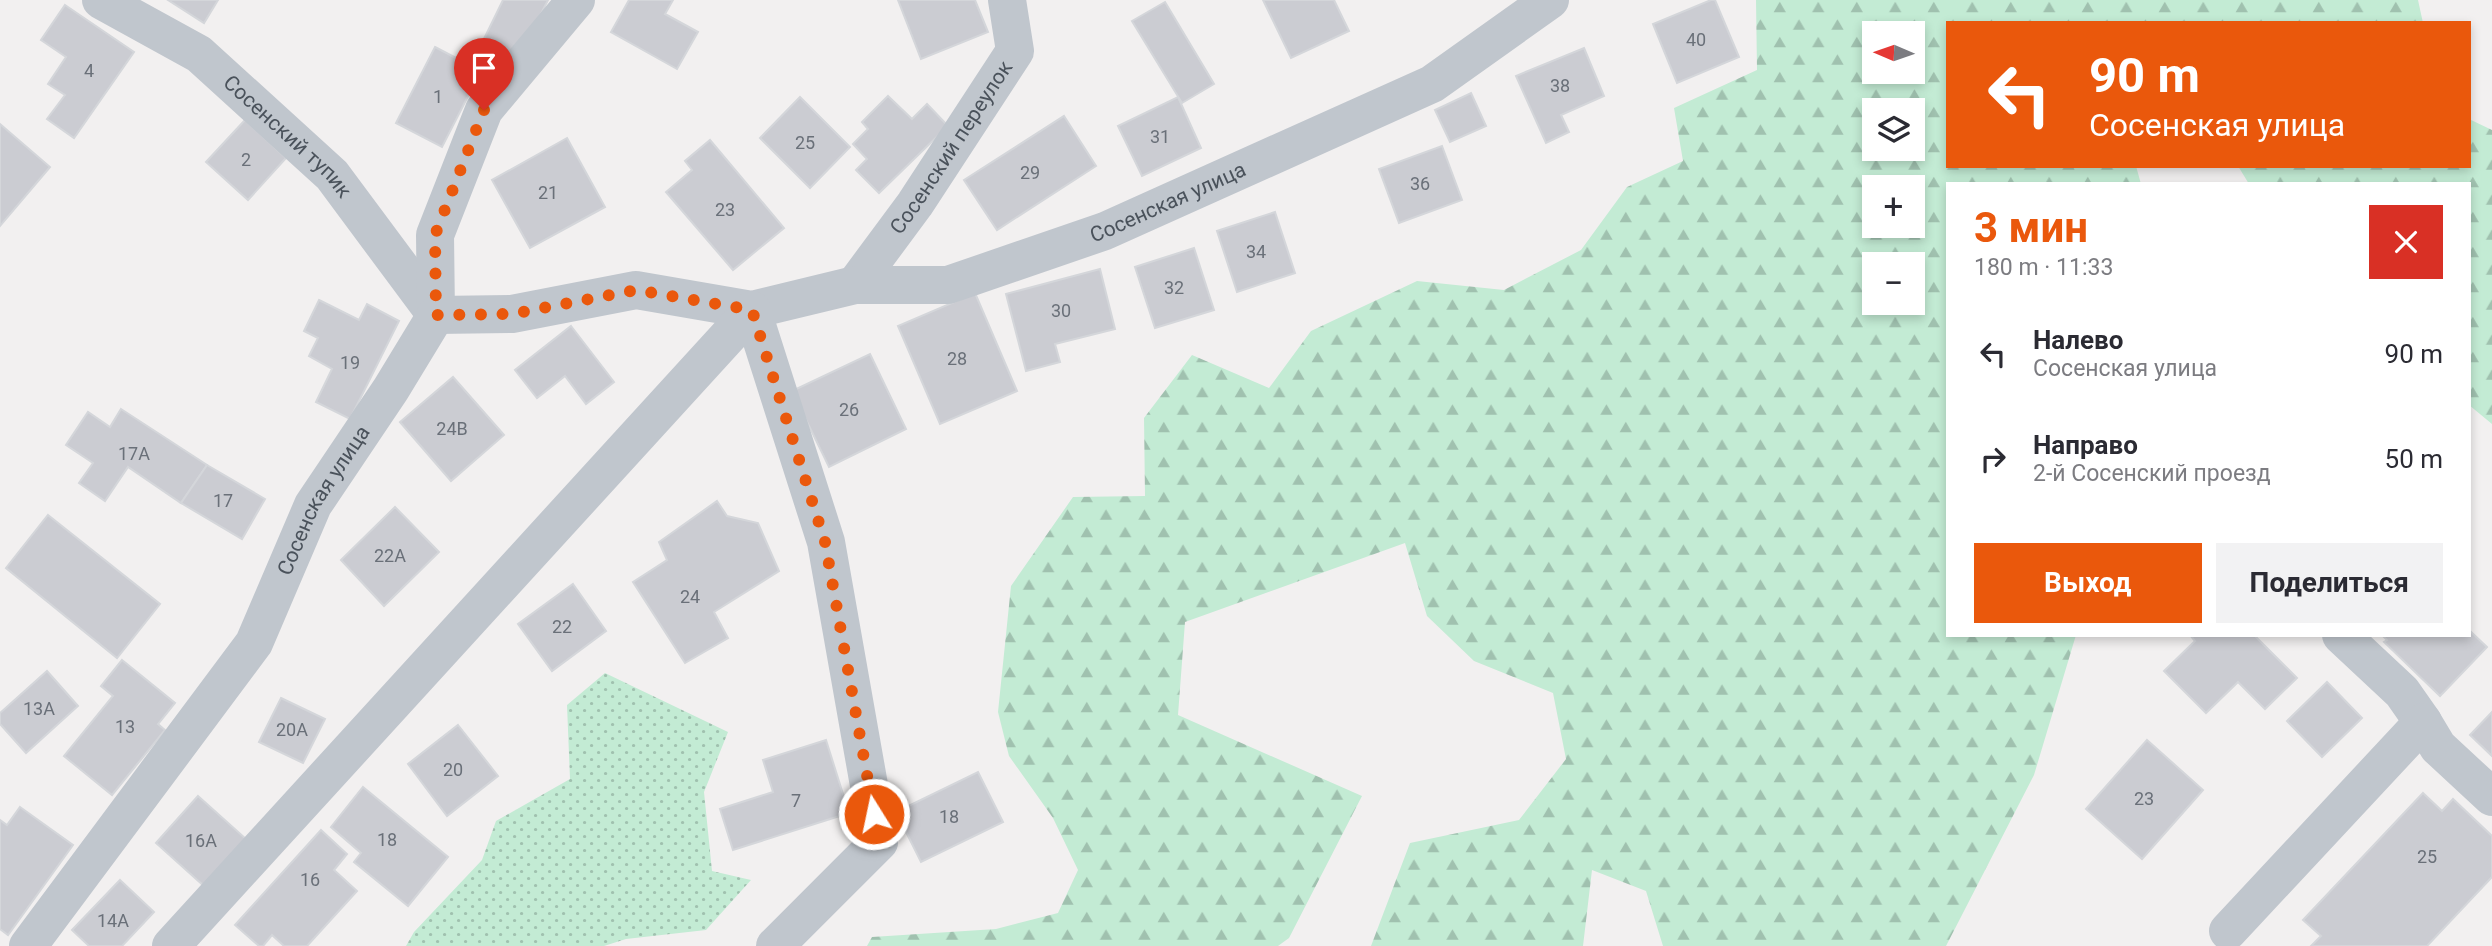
<!DOCTYPE html>
<html lang="ru">
<meta charset="utf-8">
<style>
:root{--surface:#fff;--page:#f2f2f3;--text:#2b2b33;--muted:#7c7c81;--accent:#ea580c}
body{margin:0;font-family:Roboto,sans-serif;background:var(--page);color:var(--text);height:100vh;display:flex;flex-direction:column;font-size:26px;white-space:nowrap}
*{box-sizing:border-box;margin:0}
p{font-size:23px;color:var(--muted)}
.icon{flex:none;width:38px;height:38px;fill:none;stroke:currentColor;stroke-width:2;stroke-linecap:round;stroke-linejoin:round}
.map{position:relative;flex:1;overflow:hidden}
.details{position:absolute;left:1946px;top:182px;width:525px;height:455px;display:flex;flex-direction:column;background:var(--surface);border-radius:0px;box-shadow:0 4px 10px #0003}
.details>*{flex:none}
.banner{position:absolute;left:1946px;top:21px;width:525px;height:147px;border-radius:0px;box-shadow:0 4px 10px #0003;background:#ea580c;color:#fff;overflow:hidden}
.needle{width:46px;rotate:272deg}
.controls{position:absolute;left:1862px;top:21px;display:grid;gap:14px}
.controls a{display:grid;place-items:center;width:63px;height:63px;border-radius:0px;background:var(--surface);box-shadow:0 4px 10px #0003;font-size:35px}
.pin{position:absolute;display:grid;place-items:center;width:60px;height:60px;color:#fff;margin:-72px -30px;border-radius:50% 50% 50% 0;rotate:-45deg;box-shadow:0 0 7px #0007}
.pin .icon{rotate:45deg}
.me{position:absolute;width:77px;margin:-38px;rotate:350deg;stroke-linejoin:round;filter:drop-shadow(0 0 5px #0008)}
.turn{display:flex;align-items:center;gap:24px;height:147px;padding:0 28px;font-size:32px}
.turn .icon{width:91px;height:91px;stroke-width:2.5}
.turn b{display:block;font-size:49px;line-height:60px}
.round{display:grid;place-items:center;flex:none;width:74px;height:74px;border-radius:0px;background:var(--page)}
.head{display:flex;align-items:center;justify-content:space-between;height:119px;padding:0 28px}
h1{font-size:42px;font-weight:700;line-height:52px;color:var(--accent)}
.cta{display:flex;gap:14px;margin-top:auto;padding:14px 28px}
.cta a{flex:1;height:80px;border-radius:0px;background:var(--accent);color:#fff;font-size:28px;font-weight:700;line-height:80px;text-align:center}
.cta a+a{background:var(--page);color:var(--text)}
ul{padding:0;list-style:none}
li{display:flex;align-items:center;gap:21px;height:105px;padding:0 28px}
li div{flex:1}
li b{display:block;font-size:26px}
li em{font-style:normal}
.map>svg:first-child{display:block}
.green{fill:url(#green-dots)}
.forest{fill:url(#forest-firs);fill-rule:evenodd}
.building{fill:#cbccd2;stroke:#d4d6da;stroke-width:2}
.lines{fill:none;stroke-linecap:round;stroke-linejoin:round}
.minor{stroke:#c0c6cd;stroke-width:38}
.route{stroke:#ea580c;stroke-width:12;stroke-dasharray:0 21.6}
.labels{text-anchor:middle;stroke-width:5;stroke-linejoin:round;paint-order:stroke}
.number-label{font-size:18px;fill:#6a7079}
.street-label{font-size:21px;fill:#4a525b;stroke:#fff}
</style>
<div class="map">
<svg width="2492" height="946" viewBox="0 0 2492 946">
<defs>
<pattern id="green-dots" width="8" height="8" patternUnits="userSpaceOnUse" patternTransform="scale(1.75)"><rect width="8" height="8" fill="#c3ebd4"/><path d="M2 2h.1M6 6h.1" fill="none" stroke="#a0c1af" stroke-width="1.8" stroke-linecap="round"/></pattern>
<pattern id="forest-firs" width="22" height="20" patternUnits="userSpaceOnUse" patternTransform="scale(1.75)"><rect width="22" height="20" fill="#c3ebd4"/><path d="M5 1l3.5 6h-7zM16 11l3.5 6h-7z" fill="#a0c1af"/></pattern>
</defs>
<rect width="100%" height="100%" fill="#f2f0f0"/>
<path class="green" d="M605,673L728,732L704,792L712,871L751,880L706,930L626,939L604,946H406L414,932L482,860L496,821L570,779L567,705Z"/>
<g class="forest">
<path d="M1756,0H2418L2423,23H1948V166H2136L2141,184H1948V635H2076L2034,775L1946,946H1663L1646,891L1592,870L1583,946H1371L1410,843L1519,820L1566,759L1553,693L1474,661L1427,616L1405,543L1185,622L1178,715L1362,796L1289,938L1278,946H867L872,937L996,929L1058,913L1078,870L1053,818L1009,756L998,712L1011,586L1073,497L1145,496L1144,418L1192,355L1269,388L1311,331L1417,281L1504,290L1581,250L1627,187L1683,161L1674,108L1757,70ZM1874,33H1913V72H1874ZM1874,110H1913V149H1874ZM1874,187H1913V226H1874ZM1874,264H1913V303H1874Z"/>
<path d="M2469,119L2492,130V424L2469,405V184H2249L2238,166H2469Z"/>
</g>
<g class="building">
<path d="M168,0H218L204,23Z"/>
<path d="M503,0H548L513,69L478,51Z"/>
<path d="M629,0H673L665,14L698,32L677,69L611,32Z"/>
<path d="M898,0H975L988,32L921,59Z"/>
<path d="M1263,0H1334L1349,31L1291,58Z"/>
<path d="M1711,0H1715L1739,57L1677,83L1653,24Z"/>
<path d="M1165,2L1214,84L1182,103L1132,21Z"/>
<path d="M65,5L134,52L74,138L47,119L65,95L48,84L66,57L41,40Z"/>
<path d="M435,47L481,71L442,147L396,123Z"/>
<path d="M1584,48L1604,96L1561,115L1569,132L1546,143L1516,76Z"/>
<path d="M1471,93L1486,126L1450,142L1435,110Z"/>
<path d="M888,96L912,119L927,104L948,126L879,193L856,170L867,159L853,144L868,129L862,122Z"/>
<path d="M800,97L850,147L810,188L760,138Z"/>
<path d="M1178,97L1201,148L1142,176L1118,126Z"/>
<path d="M1064,116L1096,166L997,230L964,180Z"/>
<path d="M245,120L286,158L248,200L206,162Z"/>
<path d="M0,124L50,167L0,226Z"/>
<path d="M567,138L605,207L530,248L492,180Z"/>
<path d="M710,140L784,228L733,270L666,192L692,170L685,161Z"/>
<path d="M1442,146L1462,200L1399,223L1379,169Z"/>
<path d="M1275,212L1295,273L1237,292L1217,231Z"/>
<path d="M1194,248L1214,310L1155,328L1135,267Z"/>
<path d="M1100,269L1115,329L1055,344L1060,362L1026,371L1006,294Z"/>
<path d="M975,293L1017,391L940,424L898,326Z"/>
<path d="M319,300L359,320L367,304L399,321L350,419L316,402L332,369L309,356L318,338L304,331Z"/>
<path d="M571,326L614,382L586,404L565,376L537,398L515,370Z"/>
<path d="M870,354L906,429L829,467L792,391Z"/>
<path d="M453,377L504,435L451,481L400,422Z"/>
<path d="M121,409L207,465L181,503L128,467L105,501L79,483L93,463L66,445L88,412L110,427Z"/>
<path d="M207,465L265,499L242,539L181,503Z"/>
<path d="M717,501L727,516L758,523L779,571L714,612L728,638L685,663L633,582L667,560L659,542Z"/>
<path d="M395,507L439,552L384,606L341,560Z"/>
<path d="M48,515L160,604L117,658L6,568Z"/>
<path d="M573,584L606,631L552,671L518,624Z"/>
<path d="M2469,630L2487,647L2440,696L2384,642L2387,640L2382,635H2469Z"/>
<path d="M2190,635H2254L2297,678L2265,709L2238,682L2206,713L2164,671L2195,641Z"/>
<path d="M122,660L175,703L158,724L165,730L112,795L64,756L113,696L101,686Z"/>
<path d="M47,671L78,706L26,753L0,724V713Z"/>
<path d="M2327,682L2362,718L2322,757L2287,721Z"/>
<path d="M281,698L325,719L303,763L259,742Z"/>
<path d="M2492,712V756L2470,735Z"/>
<path d="M458,725L498,776L447,816L408,764Z"/>
<path d="M826,740L849,813L733,850L720,809L773,792L763,760Z"/>
<path d="M2147,740L2203,790L2142,859L2086,809Z"/>
<path d="M978,772L1003,822L921,862L896,812Z"/>
<path d="M363,787L448,857L408,906L354,862L361,853L331,827Z"/>
<path d="M2423,793L2442,811L2453,799L2492,836V877L2427,946H2311L2321,936L2303,920Z"/>
<path d="M198,796L246,839L204,886L156,843Z"/>
<path d="M20,807L73,845L8,935L0,929V820L7,825Z"/>
<path d="M321,830L347,854L334,870L357,891L307,946H284L272,935L263,946H259L235,925Z"/>
<path d="M120,880L154,912L122,946H89L72,930Z"/>
</g>
<g class="lines">
<g class="minor">
<path id="s1" d="M101,0L199,54L332,175L436,315"/>
<path id="s2" d="M855,285L915,204L1015,51L1007,0"/>
<path id="s3" d="M436,315L512,314L636,290L752,310L855,285H948L1105,231L1432,84L1550,0"/>
<path d="M436,315L435,235L484,110L576,0"/>
<path d="M2341,635L2402,692L2423,722"/>
<path d="M2228,931L2423,722L2438,747L2492,797"/>
<path id="s4" d="M28,946L254,643L313,505L391,389L436,315"/>
<path d="M171,946L752,310L826,542L879,842L775,946"/>
</g>
</g>
<g class="lines">
<path class="route" d="M484,110L435,235L436,315L512,314L636,290L752,310L825,542L874,814"/>
</g>
<g class="labels">
<g class="number-label">
<text x="1696" y="46">40</text>
<text x="89" y="77">4</text>
<text x="1560" y="92">38</text>
<text x="438" y="103">1</text>
<text x="1160" y="143">31</text>
<text x="805" y="149">25</text>
<text x="246" y="166">2</text>
<text x="1030" y="179">29</text>
<text x="1420" y="190">36</text>
<text x="548" y="199">21</text>
<text x="725" y="216">23</text>
<text x="1256" y="258">34</text>
<text x="1174" y="294">32</text>
<text x="1061" y="317">30</text>
<text x="957" y="365">28</text>
<text x="350" y="369">19</text>
<text x="849" y="416">26</text>
<text x="452" y="435">24В</text>
<text x="134" y="460">17А</text>
<text x="223" y="507">17</text>
<text x="390" y="562">22А</text>
<text x="690" y="603">24</text>
<text x="562" y="633">22</text>
<text x="39" y="715">13А</text>
<text x="125" y="733">13</text>
<text x="292" y="736">20А</text>
<text x="453" y="776">20</text>
<text x="2144" y="805">23</text>
<text x="796" y="807">7</text>
<text x="949" y="823">18</text>
<text x="387" y="846">18</text>
<text x="201" y="847">16А</text>
<text x="2427" y="863">25</text>
<text x="310" y="886">16</text>
<text x="113" y="927">14А</text>
</g>
<g class="street-label">
<text dy="7" stroke="none"><textPath href="#s1" startOffset="233">Сосенский тупик</textPath></text>
<text dy="7" stroke="none"><textPath href="#s2" startOffset="168">Сосенский переулок</textPath></text>
<text dy="7" stroke="none"><textPath href="#s3" startOffset="754">Сосенская улица</textPath></text>
<text dy="7" stroke="none"><textPath href="#s4" startOffset="537">Сосенская улица</textPath></text>
</g>
</g>
</svg>
<div class="controls">
<a><svg class="needle" viewBox="-14 -14 28 28"><path d="M0-13l5 13h-10z" fill="#e53935"/><path d="M0 13l5-13h-10z" fill="#7c7c81"/></svg></a>
<a><svg class="icon" aria-label="layers" viewBox="0 0 24 24"><path d="M12 4l9 5-9 5-9-5zM3 14l9 5 9-5"/></svg></a>
<a>+</a>
<a>−</a>
</div>
<div class="pin" style="left:484px;top:110px;background:#d93025"><svg class="icon" aria-label="arrive" viewBox="0 0 24 24"><path d="M6 21V4h12l-3 4 3 4H6"/></svg></div>
<svg class="me" style="left:874px;top:814px" viewBox="-20 -20 40 40"><circle r="17" fill="#ea580c" stroke="#fff" stroke-width="3"/><path d="M0-11L8 9 0 5-8 9z" fill="#fff"/></svg>
<div class="banner">
<div class="turn"><svg class="icon" aria-label="left" viewBox="0 0 24 24"><path d="M17 20v-9H6M10 6l-5 5 5 5"/></svg><div><b>90 m</b>Сосенская улица</div></div>
</div>
<section class="details">
<div class="head"><div><h1>3 мин</h1><p>180 m · 11:33</p></div><a class="round" style="background:#d93025;color:#fff"><svg class="icon" aria-label="close" viewBox="0 0 24 24"><path d="M6 6l12 12M18 6L6 18"/></svg></a></div>
<ul>
<li><svg class="icon" aria-label="left" viewBox="0 0 24 24"><path d="M17 20v-9H6M10 6l-5 5 5 5"/></svg><div><b>Налево</b><p>Сосенская улица</p></div><em>90 m</em></li>
<li><svg class="icon" aria-label="right" viewBox="0 0 24 24"><path d="M7 20v-9h11M14 6l5 5-5 5"/></svg><div><b>Направо</b><p>2-й Сосенский проезд</p></div><em>50 m</em></li>
</ul>
<div class="cta"><a>Выход</a><a>Поделиться</a></div>
</section>
</div>
